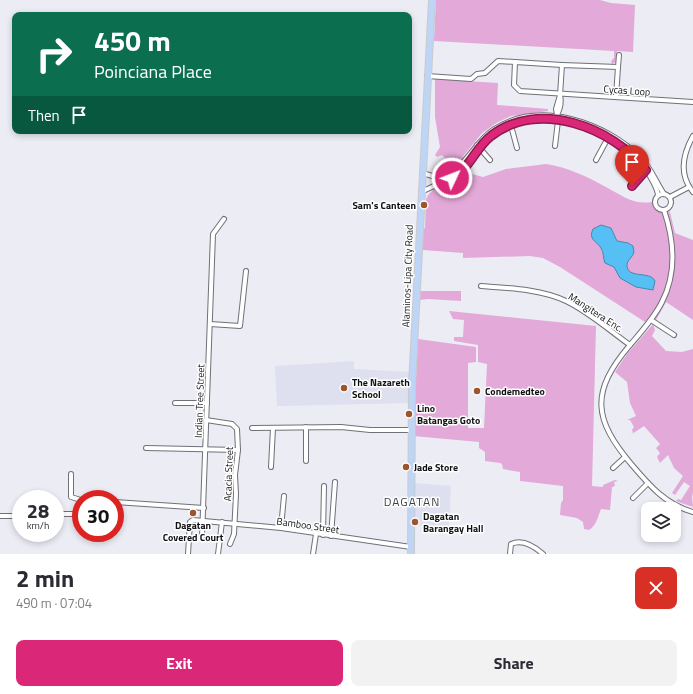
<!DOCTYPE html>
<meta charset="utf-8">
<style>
:root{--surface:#fff;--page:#f2f2f3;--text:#2b2b33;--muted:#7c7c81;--accent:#db2777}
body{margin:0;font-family:"Titillium Web",sans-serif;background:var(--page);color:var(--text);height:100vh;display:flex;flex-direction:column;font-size:15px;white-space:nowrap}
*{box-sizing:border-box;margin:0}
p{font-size:13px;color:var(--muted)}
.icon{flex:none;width:22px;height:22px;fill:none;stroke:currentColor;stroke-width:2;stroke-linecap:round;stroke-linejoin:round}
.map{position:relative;height:554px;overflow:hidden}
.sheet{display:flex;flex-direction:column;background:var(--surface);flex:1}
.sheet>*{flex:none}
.hud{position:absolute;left:12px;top:12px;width:400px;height:122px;border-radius:8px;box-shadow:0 2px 6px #0003;background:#0b6e4f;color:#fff;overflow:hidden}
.tools{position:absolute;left:641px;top:502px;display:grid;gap:8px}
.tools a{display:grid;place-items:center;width:40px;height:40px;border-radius:8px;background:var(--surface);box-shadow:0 2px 6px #0003;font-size:20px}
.speed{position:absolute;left:12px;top:490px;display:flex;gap:8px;font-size:20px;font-weight:700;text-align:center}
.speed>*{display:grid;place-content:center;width:52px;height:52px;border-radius:50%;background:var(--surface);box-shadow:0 2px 6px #0003;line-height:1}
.speed small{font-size:10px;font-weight:400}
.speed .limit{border:6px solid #d22;background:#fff;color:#111}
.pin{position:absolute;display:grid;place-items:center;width:34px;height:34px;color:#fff;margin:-41px -17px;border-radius:50% 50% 50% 0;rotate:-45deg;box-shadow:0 0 4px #0007}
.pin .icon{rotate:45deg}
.me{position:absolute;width:44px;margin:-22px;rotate:47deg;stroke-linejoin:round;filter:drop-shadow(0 0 3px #0008)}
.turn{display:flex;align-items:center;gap:14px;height:84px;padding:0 16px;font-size:18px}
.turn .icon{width:52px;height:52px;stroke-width:2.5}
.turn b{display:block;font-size:28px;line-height:34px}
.then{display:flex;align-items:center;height:38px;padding:0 16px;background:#0003;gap:8px;font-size:15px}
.round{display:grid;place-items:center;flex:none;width:42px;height:42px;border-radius:8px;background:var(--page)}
.summary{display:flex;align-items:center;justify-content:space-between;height:68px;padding:0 16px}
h1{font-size:24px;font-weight:700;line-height:30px}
.cta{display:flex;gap:8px;margin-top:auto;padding:8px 16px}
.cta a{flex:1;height:46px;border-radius:8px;background:var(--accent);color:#fff;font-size:16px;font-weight:700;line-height:46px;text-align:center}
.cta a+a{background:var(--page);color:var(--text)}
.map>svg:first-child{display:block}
.built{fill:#dedfef}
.green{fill:#e3a9d8}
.water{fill:#56bff3;stroke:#418bb0}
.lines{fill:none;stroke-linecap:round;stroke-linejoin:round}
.street-casing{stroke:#6f7078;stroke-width:6}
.primary-casing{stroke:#cacbcb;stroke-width:8}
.street{stroke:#fff;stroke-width:4}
.primary{stroke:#bed5f7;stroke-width:6}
.route-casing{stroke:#8e194d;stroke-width:10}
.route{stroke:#db2777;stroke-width:7}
.poi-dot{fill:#9c552c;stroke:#fff;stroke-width:1.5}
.labels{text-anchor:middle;stroke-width:3;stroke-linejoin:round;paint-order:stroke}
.street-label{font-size:10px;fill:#101113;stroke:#fff}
.poi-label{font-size:10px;font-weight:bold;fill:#101113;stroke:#fff;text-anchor:start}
.quarter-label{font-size:12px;letter-spacing:1px;fill:#3d3e45;stroke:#fff}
</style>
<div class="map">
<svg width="693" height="554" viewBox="0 0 693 554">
<rect width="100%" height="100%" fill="#ececf5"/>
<g class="built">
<path d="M354,361V369L411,372V403L277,406L275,366Z"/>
<path d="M414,483L451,486L449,528L417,525V519H414Z"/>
</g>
<g class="green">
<path d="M436,0H600L611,3L635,5L633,52L617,51L616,62L612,64L611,61L614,58V51L434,41Z"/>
<path d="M435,79L498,83L497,105L548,109V111L511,116L498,122L482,133L461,159L451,168L450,163L442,155L437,157L435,155L440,147L435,117Z"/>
<path d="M546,164C568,167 587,177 606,187C623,196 633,205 652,202C656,211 661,214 670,212L675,233L693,240V320L666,302L656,320L650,316L645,322L560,267L543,258L530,256L463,258V253L423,250L422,230L425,228L426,200L428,195L435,188L459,179L467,169L472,174L483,177L506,169Z"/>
<path d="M420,291H461V301L428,299L419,300Z"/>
<path d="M449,311L596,326L592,486L603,487V485L615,480L618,481L614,482L615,486L612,487L610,510L601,509C598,516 597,525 589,530L584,529L583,522L577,518L560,515L561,503L563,500V486L520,481V472L503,469L502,464L500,463L485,461V452L479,448V442L413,436L418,339L476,347V362L468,363V428H484L487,364L478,362V345L454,341V337H463L464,320L453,319Z"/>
<path d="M653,324L655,330L652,336L666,351L682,352L693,349V492L692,497L693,507L676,501L678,499L681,500L690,486L684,482L675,495L672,493L683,476L674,468L668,455L660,463L657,457L660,453L656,448L660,444L644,426L629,436L633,433L632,430L634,427L630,420H627L636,416L630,403L627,382L615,372L627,354Z"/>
</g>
<path class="water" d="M601,225L611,228L617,241L628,243L633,246L634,252C633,257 628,259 627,264C626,280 650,270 655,281L653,290L636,287L620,278L614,267L605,263C603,259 604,252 601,248C596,240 588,240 593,229Z"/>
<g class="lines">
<g class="street-casing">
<g id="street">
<path d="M562,65L515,62L514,85L520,91L693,102"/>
<path d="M618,67L619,55"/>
<path d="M427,76L471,79L477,74L485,73L498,61L515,62"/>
<path d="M557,115C560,109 562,102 560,95"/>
<path d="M510,122L517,148"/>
<path d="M693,136C683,154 678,174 693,192"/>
<path d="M477,145L490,160"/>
<path d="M555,146L558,121L556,109L560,95L562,65L618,67L616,97"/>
<path d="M596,160L609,136"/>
<path d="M422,173L436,177L448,174"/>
<path d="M450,173C468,163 476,141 493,130C539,99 605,122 641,158C651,168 656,182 664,194"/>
<path d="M452,178C463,173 469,160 476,151C482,142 491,134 501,129C548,104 620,130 648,173C652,180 657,187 658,195"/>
<path d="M632,186L647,168"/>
<path d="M421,192L449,179"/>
<circle cx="663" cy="202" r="8"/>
<path d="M670,197L689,187"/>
<path d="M664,210C674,240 677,273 662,302C654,318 642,331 630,345C590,392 593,419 632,465C649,485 666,505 693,512"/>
<path d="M481,286C508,288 541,289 566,301C589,312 609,330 630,345"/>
<path d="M651,320L674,335"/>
<path d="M210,324L240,326L246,271"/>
<path d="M175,403H207"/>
<path d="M206,420L232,424L237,429L238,450L235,475L236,494L234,534L230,544"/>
<path d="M306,427V461"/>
<path d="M252,428L341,427L370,430H412"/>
<path d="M146,448L238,450"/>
<path d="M271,467L273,428"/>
<path d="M613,468L625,457"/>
<path d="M71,474V497L81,500"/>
<path d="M633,498L648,483"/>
<path d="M115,502L204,508"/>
<path d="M55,514H72L81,517"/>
<path d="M0,516H21"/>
<path d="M281,528L284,496"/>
<path d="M323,535L324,486"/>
<path d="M331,536L335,482"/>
<path d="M202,537L213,234L224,219"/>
<path d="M188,554L190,522L193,520L281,528L411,547"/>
<path d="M218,554L222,522"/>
<path d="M313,554L316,534"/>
<path d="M510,554L511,544C522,539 534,546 543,554"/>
</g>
</g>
<g class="primary-casing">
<path id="primary" d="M411,554L412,385L432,0"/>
</g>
<use href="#street" class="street"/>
<use href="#primary" class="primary"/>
</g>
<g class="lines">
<g class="route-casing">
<path id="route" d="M452,178C468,171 476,147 491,136C538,99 612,127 646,170L632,186"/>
</g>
<use href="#route" class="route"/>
</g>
<g class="poi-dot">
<circle cx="424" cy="205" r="4"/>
<circle cx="344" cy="388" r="4"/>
<circle cx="477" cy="391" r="4"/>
<circle cx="409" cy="414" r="4"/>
<circle cx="406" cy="467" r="4"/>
<circle cx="193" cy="513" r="4"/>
<circle cx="415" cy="522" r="4"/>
</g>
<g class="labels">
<g class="street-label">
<text transform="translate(627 90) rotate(4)" y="4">Cycas Loop</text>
<text transform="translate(407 276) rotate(-88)" y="4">Alaminos-Lipa City Road</text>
<text transform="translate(596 312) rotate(33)" y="4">Mangitera Enc.</text>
<text transform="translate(199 401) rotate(-88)" y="4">Indian Tree Street</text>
<text transform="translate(228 474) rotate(-88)" y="4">Acacia Street</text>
<text transform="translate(308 525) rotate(8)" y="4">Bamboo Street</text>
</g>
<g class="poi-label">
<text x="416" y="209" text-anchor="end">Sam's Canteen</text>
<text x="352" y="386">The Nazareth<tspan x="352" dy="12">School</tspan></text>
<text x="485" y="395">Condemedteo</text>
<text x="417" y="412">Lino<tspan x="417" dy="12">Batangas Goto</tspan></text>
<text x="414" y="471">Jade Store</text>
<text x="423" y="520">Dagatan<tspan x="423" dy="12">Barangay Hall</tspan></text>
<text x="193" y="529" text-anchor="middle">Dagatan<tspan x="193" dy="12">Covered Court</tspan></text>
</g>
<g class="quarter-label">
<text x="412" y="506">DAGATAN</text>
</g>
</g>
</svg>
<div class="tools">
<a><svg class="icon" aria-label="layers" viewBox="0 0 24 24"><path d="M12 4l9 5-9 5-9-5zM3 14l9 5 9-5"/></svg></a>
</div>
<div class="speed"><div>28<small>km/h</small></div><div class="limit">30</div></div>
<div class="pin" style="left:632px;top:186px;background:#d93025"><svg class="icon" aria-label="arrive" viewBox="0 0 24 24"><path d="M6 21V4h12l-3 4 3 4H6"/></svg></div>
<svg class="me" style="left:452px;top:178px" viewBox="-20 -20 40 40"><circle r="17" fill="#db2777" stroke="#fff" stroke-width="3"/><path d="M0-11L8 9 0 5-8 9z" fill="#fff"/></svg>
<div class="hud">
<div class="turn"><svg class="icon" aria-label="right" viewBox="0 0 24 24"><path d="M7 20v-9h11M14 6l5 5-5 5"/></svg><div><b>450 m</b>Poinciana Place</div></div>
<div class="then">Then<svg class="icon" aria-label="arrive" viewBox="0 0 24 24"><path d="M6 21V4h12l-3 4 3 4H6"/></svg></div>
</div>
</div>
<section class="sheet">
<div class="summary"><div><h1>2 min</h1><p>490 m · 07:04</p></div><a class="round" style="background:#d93025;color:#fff"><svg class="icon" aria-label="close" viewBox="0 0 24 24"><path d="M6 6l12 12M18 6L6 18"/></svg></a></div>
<div class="cta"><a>Exit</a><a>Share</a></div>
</section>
